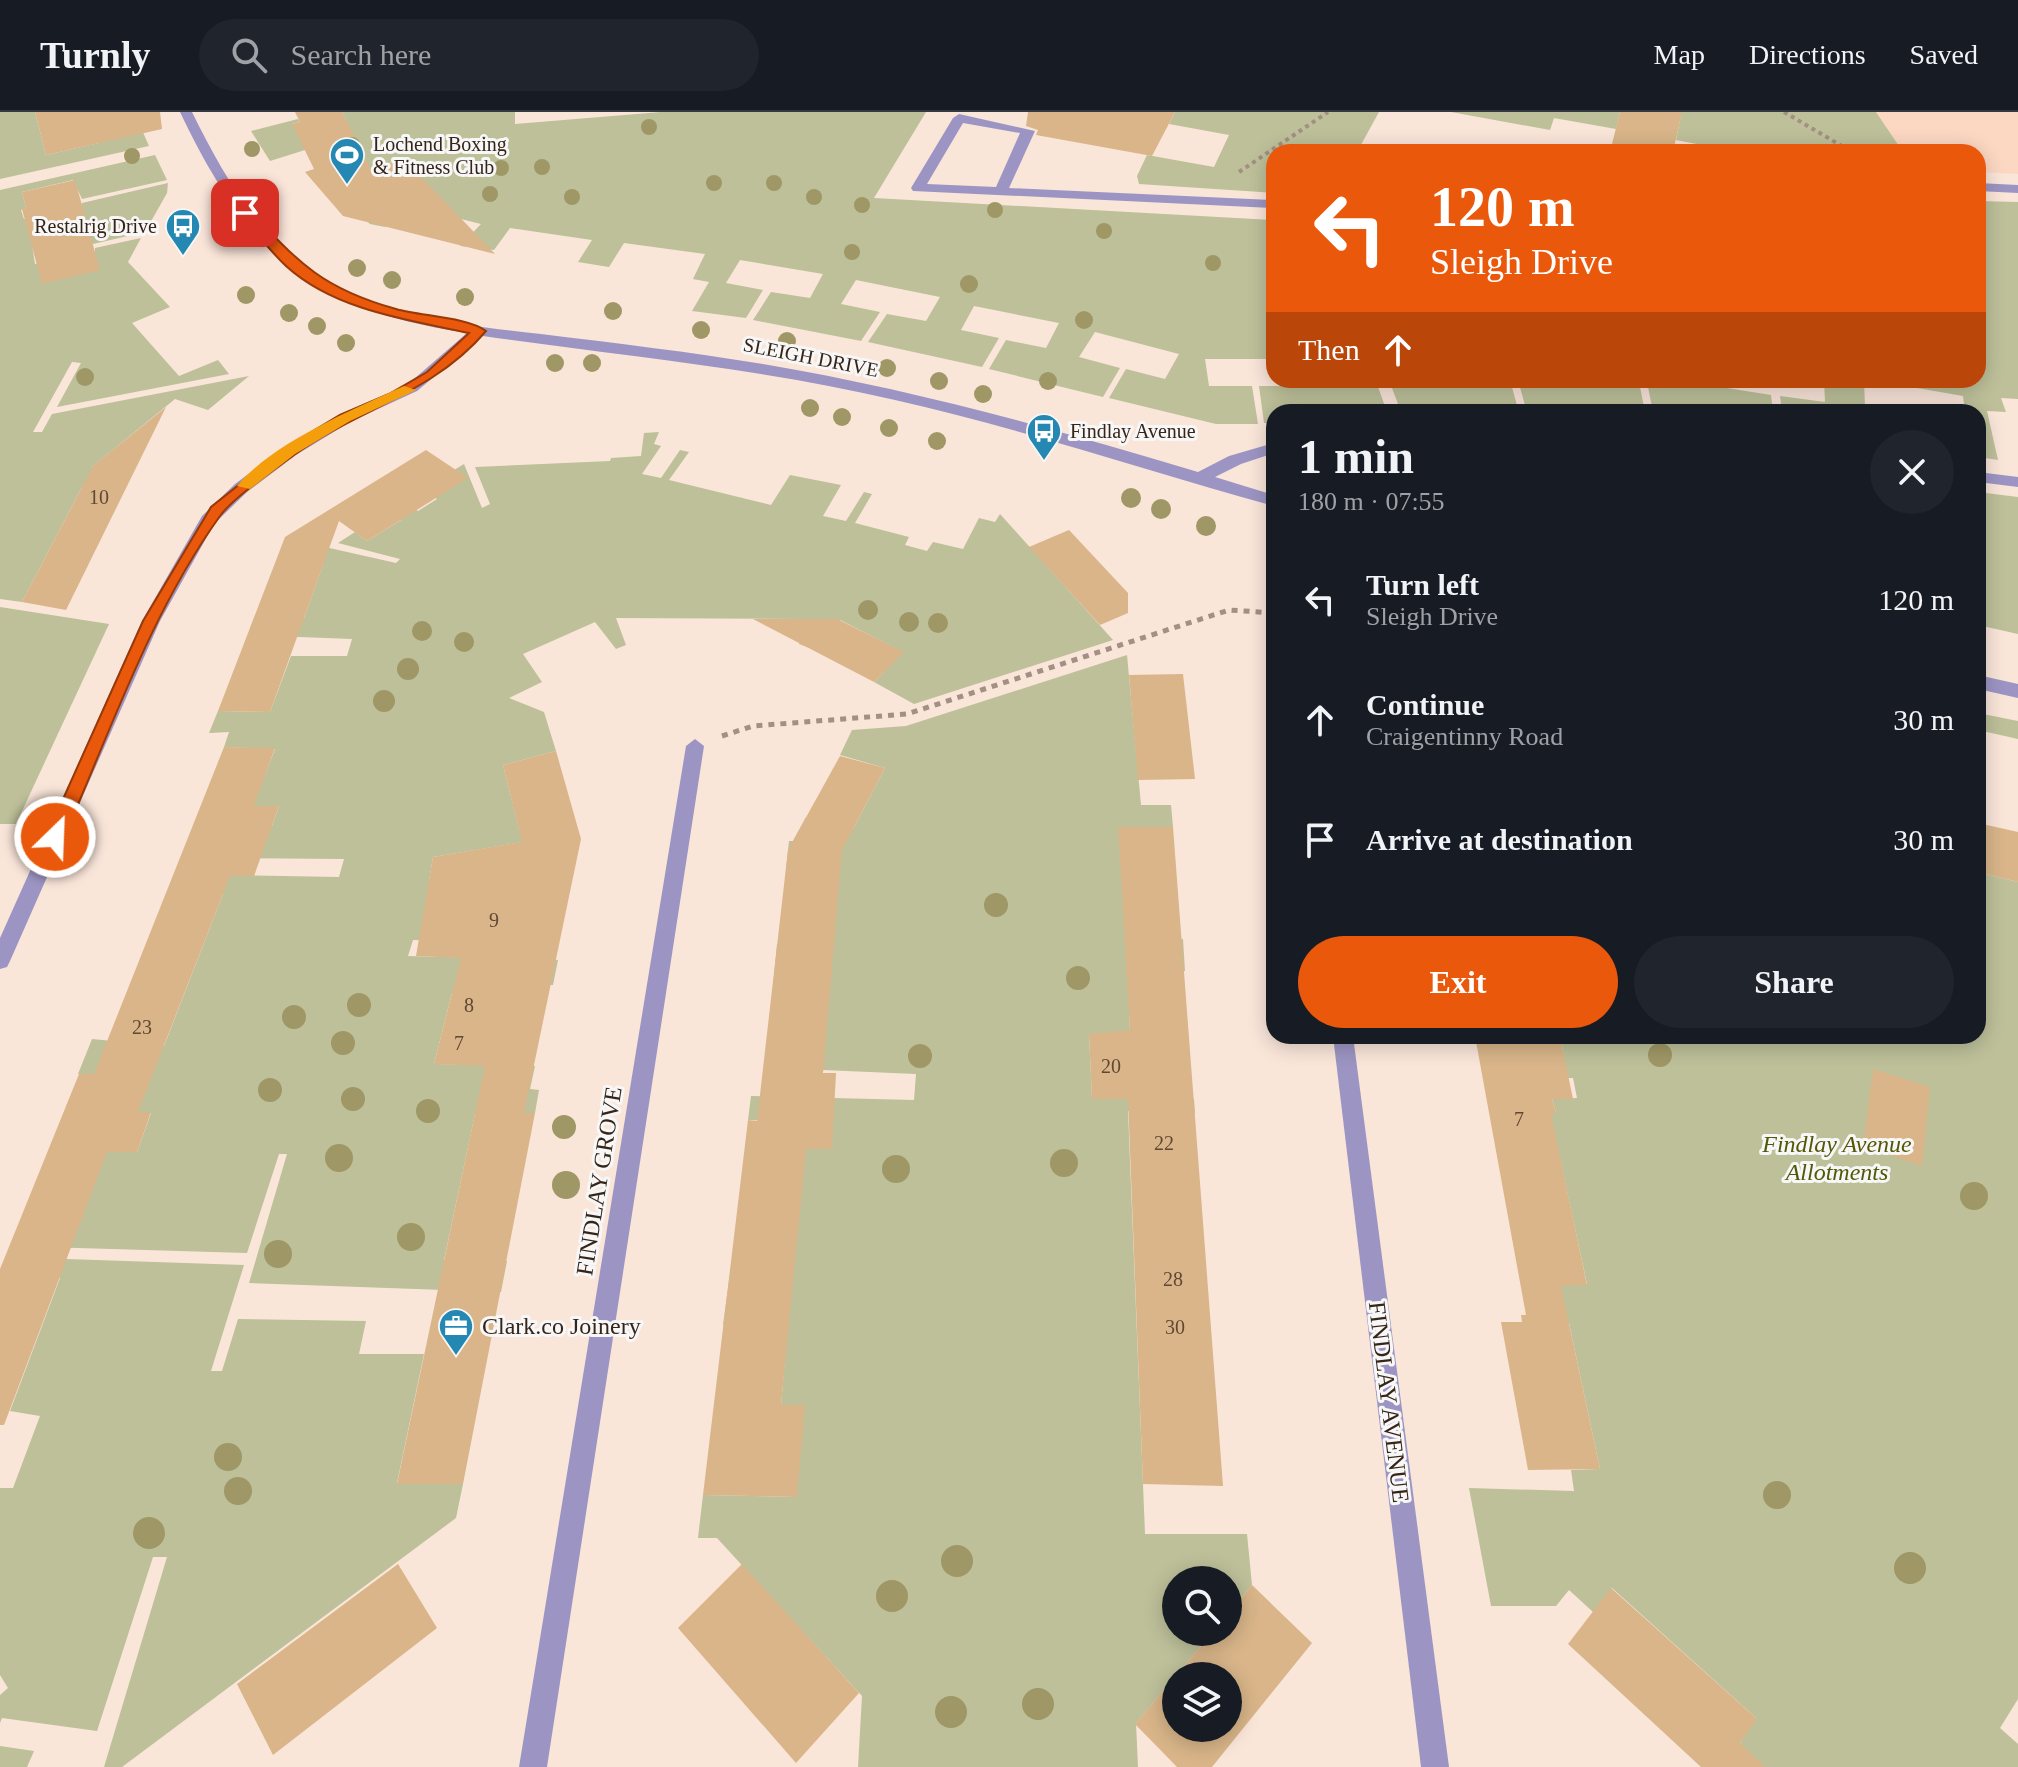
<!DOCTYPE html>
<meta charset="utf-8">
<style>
:root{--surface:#171b24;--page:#20242c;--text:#f1f3f6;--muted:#9ea1a6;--line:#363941;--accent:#ea580c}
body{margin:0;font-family:Georgia,serif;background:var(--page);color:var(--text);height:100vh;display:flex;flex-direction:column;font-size:30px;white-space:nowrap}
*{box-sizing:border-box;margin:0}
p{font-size:26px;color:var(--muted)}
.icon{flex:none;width:44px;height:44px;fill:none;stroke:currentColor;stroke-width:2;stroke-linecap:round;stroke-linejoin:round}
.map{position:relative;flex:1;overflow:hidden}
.details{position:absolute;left:1266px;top:292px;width:720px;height:640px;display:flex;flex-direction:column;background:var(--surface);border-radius:24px;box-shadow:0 4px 20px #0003}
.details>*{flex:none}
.banner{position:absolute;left:1266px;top:32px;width:720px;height:244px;border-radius:24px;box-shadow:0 4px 20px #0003;background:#ea580c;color:#fff;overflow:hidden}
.buttons{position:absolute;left:1162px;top:1454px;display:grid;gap:16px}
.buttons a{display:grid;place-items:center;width:80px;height:80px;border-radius:50%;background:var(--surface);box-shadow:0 4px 20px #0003;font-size:40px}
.pin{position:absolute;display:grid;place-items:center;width:68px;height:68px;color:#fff;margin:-34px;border-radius:16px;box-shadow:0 4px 12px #0006}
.me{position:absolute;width:88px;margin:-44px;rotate:24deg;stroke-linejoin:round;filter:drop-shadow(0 0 6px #0008)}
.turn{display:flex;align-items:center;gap:28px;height:168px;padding:0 32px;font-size:36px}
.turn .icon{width:104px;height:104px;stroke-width:2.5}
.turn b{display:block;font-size:56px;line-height:68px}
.then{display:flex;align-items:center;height:76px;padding:0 32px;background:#0003;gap:16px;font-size:30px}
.round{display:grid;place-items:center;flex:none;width:84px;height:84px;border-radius:42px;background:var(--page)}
.headline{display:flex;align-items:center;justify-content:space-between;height:136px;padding:0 32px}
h1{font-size:48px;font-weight:800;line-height:60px}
.primary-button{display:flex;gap:16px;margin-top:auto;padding:16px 32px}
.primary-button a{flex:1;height:92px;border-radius:48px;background:var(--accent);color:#fff;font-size:32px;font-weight:800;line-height:92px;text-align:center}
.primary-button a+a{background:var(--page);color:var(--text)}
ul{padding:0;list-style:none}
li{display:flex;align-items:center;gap:24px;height:120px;padding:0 32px}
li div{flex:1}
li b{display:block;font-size:30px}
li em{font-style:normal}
header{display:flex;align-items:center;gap:48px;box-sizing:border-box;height:112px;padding:0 40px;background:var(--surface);border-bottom:2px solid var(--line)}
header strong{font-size:38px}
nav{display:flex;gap:44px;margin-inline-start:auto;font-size:28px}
.search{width:560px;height:72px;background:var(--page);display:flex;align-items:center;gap:20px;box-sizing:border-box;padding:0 28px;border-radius:44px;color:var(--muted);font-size:30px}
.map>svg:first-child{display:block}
.built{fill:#fcd8c3}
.green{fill:#bdc099}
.building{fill:#d9b589;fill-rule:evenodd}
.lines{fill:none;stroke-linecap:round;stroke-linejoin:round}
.path-far1{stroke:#a38f83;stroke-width:4;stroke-dasharray:4 4;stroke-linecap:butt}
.path{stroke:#a38f83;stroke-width:5;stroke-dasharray:6 6;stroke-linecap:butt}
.minor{fill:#9c95c3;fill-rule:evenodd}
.tree{fill:#9f9766}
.route{fill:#ea580c;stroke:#983908;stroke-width:2}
.slow{fill:#f59e0b}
.labels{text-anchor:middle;stroke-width:6;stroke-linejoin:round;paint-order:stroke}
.far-poi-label{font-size:20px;fill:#372418;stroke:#f7f7f7;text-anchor:start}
.far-street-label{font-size:20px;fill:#372418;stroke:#f7f7f7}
.number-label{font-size:20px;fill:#604834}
.park-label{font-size:24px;font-style:italic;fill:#545707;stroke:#f7f7f7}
.street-label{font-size:24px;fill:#372418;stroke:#f7f7f7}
.poi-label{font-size:24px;fill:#372418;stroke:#f7f7f7;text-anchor:start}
</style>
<header>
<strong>Turnly</strong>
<div class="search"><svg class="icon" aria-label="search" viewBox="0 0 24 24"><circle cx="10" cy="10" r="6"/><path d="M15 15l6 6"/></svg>Search here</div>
<nav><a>Map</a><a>Directions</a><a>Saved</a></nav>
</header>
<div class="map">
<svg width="2018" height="1655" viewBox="0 0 2018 1655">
<rect width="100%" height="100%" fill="#fae5d9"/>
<path class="built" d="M1876,0H2018V62L1978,60V40H1903Z"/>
<g class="green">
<path d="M0,0H35L46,43L99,31L134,0L149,34L0,67Z"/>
<path d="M342,0H515V12L661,0H926L874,86L1274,108V247H1205L1209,274H1252L1258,312H1216L1109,286L1126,257L1165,267L1179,242L1095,220L1079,245L1120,256L1103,285L989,257L1006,228L1046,236L1059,211L974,194L961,218L999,226L982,255L868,230L887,202L926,209L940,185L856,168L841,192L880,200L861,229L753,208L771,180L810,186L823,162L740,148L726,171L763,178L746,206L692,199L709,170L693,167L705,142L624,131L609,155L578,150L592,128L510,116L494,138L460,134L481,112L409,94L385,115L370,112L357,100L419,63L403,46L369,58L305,38L270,49L251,19L298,7L300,10L292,12L350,17Z"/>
<path d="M1175,0H1379L1357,40H1274V81L1139,72L1137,64L1147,43L1214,55L1229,23L1169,12Z"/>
<path d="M1451,0H1620L1616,17L1554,6L1550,18Z"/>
<path d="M1665,0H1876L1903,40H1738L1676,28L1681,3Z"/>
<path d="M155,43L167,68L82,87L73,68L22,80L26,96L21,98L24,107H28L35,152L95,140V136L141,126L128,150L170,195L132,211L179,264L218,248L229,262L57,295L81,251L72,250L33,320H42L52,302L249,264L208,298L175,287L92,355L125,368L113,378L82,375L22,490L0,487V78Z"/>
<path d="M168,71L167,81L145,120L93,132L89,128L80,95L82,91Z"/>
<path d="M1978,89L2018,90V287L2001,286L2006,300L1987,299L1998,348L1978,345V300H1965L1963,284L1917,276V268H1978Z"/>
<path d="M1301,268H1332L1334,272L1376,269L1387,300H1274V311H1264L1259,274H1301Z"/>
<path d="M1389,268H1510L1518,297L1401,300Z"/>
<path d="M1518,268L1639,270L1645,300L1526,297Z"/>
<path d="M1691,268H1726L1727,276L1771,283L1773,300H1653L1647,270L1692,273Z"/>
<path d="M1824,268H1864L1865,294L1898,300H1782L1780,284L1825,290Z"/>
<path d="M659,320L654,332L661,334L642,362L661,366L680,338L689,340L669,368L771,393L790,363L841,373L823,404L846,409L864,380L872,382L855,411L909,425L905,433L927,439L933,430L963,437L979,406L995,410L1000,402L1113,528L914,592L874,570L903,540L840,508L810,536L799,532L806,507L616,506L626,533L616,537L595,510L523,542L542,570L509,586L544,600L556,639L503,653L519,717L578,721L433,745L429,769L462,829L413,828L408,844L558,848L553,873L494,872L452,881L434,952L535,954L530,977L539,978L535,1001L475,1002L444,1148L507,1149L501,1180L249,1171L287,1042H279L247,1141L10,1134L106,1040H137L151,1001L121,1000L135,963L78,962L92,927L164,934L223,782L175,762L339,765L344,747L234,746L272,714L279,694H253L275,637L224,635L229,620L209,621L218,599L270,600L291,544H347L352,527L248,523L254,506H304L323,453L285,426L396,451L400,447L338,431L355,420L367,429L401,408L403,390L418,399L437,387L423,377L464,352L482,396L490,392L475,355L610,349L611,346L641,344L644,321Z"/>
<path d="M1978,380L2018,385V522L1978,513Z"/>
<path d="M0,495L109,512L16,712H0Z"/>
<path d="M1127,543L1141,693H1171L1173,715L1119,716L1126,827H1183L1185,859L1128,858L1130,921L1089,922L1092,986L1194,987L1195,1002L1128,999L1145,1422H1247L1252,1473L1228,1502V1468H1176V1520H1213L1136,1611L1138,1655H858L862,1584L717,1426H698L703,1383L796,1385L781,1293L788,1214L723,1213L731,1154L806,1037L833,1010L748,1008L751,984L914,988L916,962L823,958L773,875L777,832H833L786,758L789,729H793L806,705L853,717L885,656L840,643L852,618L906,614Z"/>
<path d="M1978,601L2018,609V627L1978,618Z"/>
<path d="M1978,760L2018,770V1587L2000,1616L2018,1632V1655H1761L1740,1631L1756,1606L1612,1476L1593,1500L1569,1478L1556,1494H1491L1469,1376L1574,1379L1571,1358L1600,1357L1569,1211L1540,1210L1532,1174L1587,1172L1553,1014L1530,1002L1556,1001L1552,987L1577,986L1573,966H1545L1563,938L1560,924H1978Z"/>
<path d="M7,1145L244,1153L211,1259H222L238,1207L366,1209L359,1242H424L397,1371L463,1372L456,1406L122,1655H104L167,1445H153L97,1619L2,1606L0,1611V1583L8,1576L0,1563V1376H13L40,1304L10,1299L60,1166Z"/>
<path d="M0,1634L34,1639L27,1655H0Z"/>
</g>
<g class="building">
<path d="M35,0H160L162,17L46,43Z"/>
<path d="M295,0H342L371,57L403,46L495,142L343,104L305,60L314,57L292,12L300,10Z"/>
<path d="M1028,0H1175L1152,44L1036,23L1038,18L1026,14Z"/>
<path d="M1620,0H1682L1673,40H1610Z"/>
<path d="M75,68L100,158L42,172L22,97L26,96L22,80Z"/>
<path d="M166,295L66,498L22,490L93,354Z"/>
<path d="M426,338L468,366L367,429L339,409L270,600L218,599L285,425Z"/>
<path d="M1069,418L1128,481V501L1100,513L1029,435Z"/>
<path d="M753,507H837L904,540L874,570Z"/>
<path d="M1183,562L1195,667L1138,668L1129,563Z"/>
<path d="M224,635L275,636L254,694H279L254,764H230L138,1000H151L137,1040H107L4,1313H0V1157L79,962H94Z"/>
<path d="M556,639L581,727L524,1001H535L463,1372H397L485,954L434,952L461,846L416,844L433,745L522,730L503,653Z"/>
<path d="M840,644L885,656L842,738L823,961H836L832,1037H806L781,1293H805L797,1385L703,1383L748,1008L757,1009L788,738Z"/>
<path d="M1978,711L2018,720V770L1978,760Z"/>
<path d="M1118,715H1173L1223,1374L1143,1372L1128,987H1092L1089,922L1130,918Z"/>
<path d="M1475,924H1560L1573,987H1552L1556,1001L1551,1002L1587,1173L1561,1174L1600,1357L1528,1358L1501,1210H1522L1521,1203H1526Z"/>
<path d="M1873,957L1930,975L1922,1054L1863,1034Z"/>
<path d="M398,1452L437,1516L273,1643L237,1572Z"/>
<path d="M742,1452L859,1581L796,1651L678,1516Z"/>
<path d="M1252,1473L1312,1531L1212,1655H1177L1135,1612L1213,1520H1228V1502ZM1176,1564H1228V1616H1176Z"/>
<path d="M1611,1476L1757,1607L1740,1631L1765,1655H1701L1568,1532Z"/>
</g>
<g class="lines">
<g class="path-far1">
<path d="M1784,0L1852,40"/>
<path d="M1239,60L1328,0"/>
</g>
<path class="path" d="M722,624L753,614L907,602L1229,498L1274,501"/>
<g class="minor">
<path d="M180,0H192C226,69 266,138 336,175C398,208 473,214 541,222C615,231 690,240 763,252C911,277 1055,317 1198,360L1229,344L1274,331V341L1241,352L1215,365L1274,383V394C1147,359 1023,317 895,288C759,256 621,244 483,224L417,279L350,310L296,343L247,380L214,412L160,509L10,849L7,855L0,857V826L142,509L202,404L235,372L284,335L340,302L407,273L467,221C309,197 248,142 180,0Z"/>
<path d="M959,2L1035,19L1009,76L1274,88V96L913,79L911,76L953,6ZM963,11L1020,21L996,75L927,72Z"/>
<path d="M1978,71L2018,73V81L1978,79Z"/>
<path d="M1978,360L2018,365V375L1978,370Z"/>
<path d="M1978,563L2018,572V586L1978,577Z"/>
<path d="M695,627L704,634L547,1655H519L686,634Z"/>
<path d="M1333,924H1353L1449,1655H1421Z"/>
</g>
</g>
<g class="tree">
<circle cx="649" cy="15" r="8"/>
<circle cx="352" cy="33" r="8"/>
<circle cx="252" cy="37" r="8"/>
<circle cx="132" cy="44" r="8"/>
<circle cx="542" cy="55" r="8"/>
<circle cx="501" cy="56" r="8"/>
<circle cx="714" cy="71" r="8"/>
<circle cx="774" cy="71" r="8"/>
<circle cx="490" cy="82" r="8"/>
<circle cx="572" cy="85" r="8"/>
<circle cx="814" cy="85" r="8"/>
<circle cx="862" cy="93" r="8"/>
<circle cx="995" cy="98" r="8"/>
<circle cx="1104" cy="119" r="8"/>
<circle cx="852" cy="140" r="8"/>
<circle cx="1213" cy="151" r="8"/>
<circle cx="357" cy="156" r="9"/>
<circle cx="392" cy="168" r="9"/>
<circle cx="969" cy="172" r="9"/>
<circle cx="246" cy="183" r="9"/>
<circle cx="465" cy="185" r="9"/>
<circle cx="613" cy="199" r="9"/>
<circle cx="289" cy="201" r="9"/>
<circle cx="1084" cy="208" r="9"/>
<circle cx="317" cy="214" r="9"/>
<circle cx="701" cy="218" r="9"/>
<circle cx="787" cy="229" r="9"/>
<circle cx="346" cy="231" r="9"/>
<circle cx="555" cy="251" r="9"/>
<circle cx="592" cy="251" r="9"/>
<circle cx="887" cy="256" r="9"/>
<circle cx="85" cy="265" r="9"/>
<circle cx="939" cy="269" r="9"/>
<circle cx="1048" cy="269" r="9"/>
<circle cx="983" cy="282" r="9"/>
<circle cx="810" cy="296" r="9"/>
<circle cx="842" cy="305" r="9"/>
<circle cx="889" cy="316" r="9"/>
<circle cx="937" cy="329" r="9"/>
<circle cx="1131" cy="386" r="10"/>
<circle cx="1161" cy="397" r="10"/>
<circle cx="1206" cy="414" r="10"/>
<circle cx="868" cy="498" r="10"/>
<circle cx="909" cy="510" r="10"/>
<circle cx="938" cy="511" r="10"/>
<circle cx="422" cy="519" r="10"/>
<circle cx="464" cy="530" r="10"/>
<circle cx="408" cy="557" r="11"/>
<circle cx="384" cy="589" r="11"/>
<circle cx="996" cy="793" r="12"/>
<circle cx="1078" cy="866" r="12"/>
<circle cx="359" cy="893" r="12"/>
<circle cx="294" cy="905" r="12"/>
<circle cx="343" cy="931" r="12"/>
<circle cx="1660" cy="943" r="12"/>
<circle cx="920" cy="944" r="12"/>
<circle cx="270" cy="978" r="12"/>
<circle cx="353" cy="987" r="12"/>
<circle cx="428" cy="999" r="12"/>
<circle cx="564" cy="1015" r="12"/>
<circle cx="339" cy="1046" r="14"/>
<circle cx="1064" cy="1051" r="14"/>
<circle cx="896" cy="1057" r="14"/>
<circle cx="566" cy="1073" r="14"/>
<circle cx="1974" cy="1084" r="14"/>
<circle cx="411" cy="1125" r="14"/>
<circle cx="278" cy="1142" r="14"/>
<circle cx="228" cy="1345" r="14"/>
<circle cx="238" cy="1379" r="14"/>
<circle cx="1777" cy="1383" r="14"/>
<circle cx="149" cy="1421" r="16"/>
<circle cx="957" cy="1449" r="16"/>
<circle cx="1910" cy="1456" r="16"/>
<circle cx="892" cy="1484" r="16"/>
<circle cx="1038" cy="1592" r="16"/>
<circle cx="951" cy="1600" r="16"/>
</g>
<path class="route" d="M241,98H250C299,152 324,177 396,197C419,204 468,205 486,219C434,281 358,297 294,343C274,358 234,385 220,404C151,500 111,618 64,725L55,732L46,725L143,509L211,395L285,336L340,303L389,282L427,260L469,221C408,208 334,198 286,154C270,139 256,120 241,104Z"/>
<path class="slow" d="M404,274L416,278L350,309L295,342L250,377L237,374C272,331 354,297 404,274Z"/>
<defs>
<g id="stadium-pin" transform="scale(1.8)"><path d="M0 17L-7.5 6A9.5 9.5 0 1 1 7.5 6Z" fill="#2588b2" stroke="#f7f7f7"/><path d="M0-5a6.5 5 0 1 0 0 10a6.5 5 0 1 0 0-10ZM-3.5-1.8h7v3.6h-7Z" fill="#fff"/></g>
<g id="bus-pin" transform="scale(1.8)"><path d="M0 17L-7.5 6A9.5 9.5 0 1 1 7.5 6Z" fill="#2588b2" stroke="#f7f7f7"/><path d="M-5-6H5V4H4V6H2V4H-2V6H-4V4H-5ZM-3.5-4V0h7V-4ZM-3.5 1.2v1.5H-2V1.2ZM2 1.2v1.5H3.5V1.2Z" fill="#fff"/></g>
<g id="office-pin" transform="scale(1.8)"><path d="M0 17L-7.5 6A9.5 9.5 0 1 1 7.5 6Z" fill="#2588b2" stroke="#f7f7f7"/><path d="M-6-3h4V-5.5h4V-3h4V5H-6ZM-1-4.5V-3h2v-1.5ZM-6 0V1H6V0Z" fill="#fff"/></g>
</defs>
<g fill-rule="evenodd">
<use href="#stadium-pin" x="347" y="43"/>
<use href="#bus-pin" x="183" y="114"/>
<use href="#bus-pin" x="1044" y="319"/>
<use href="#office-pin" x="456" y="1214"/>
</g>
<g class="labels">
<g class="far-poi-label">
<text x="373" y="39">Lochend Boxing<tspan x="373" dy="23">&amp; Fitness Club</tspan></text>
<text x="157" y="121" text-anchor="end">Restalrig Drive</text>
<text x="1070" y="326">Findlay Avenue</text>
</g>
<g class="far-street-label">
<text transform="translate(811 245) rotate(11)" y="7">SLEIGH DRIVE</text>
</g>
<g class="number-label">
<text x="99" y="392">10</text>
<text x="494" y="815">9</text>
<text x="469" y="900">8</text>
<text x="142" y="922">23</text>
<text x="459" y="938">7</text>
<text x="1111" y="961">20</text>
<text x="1519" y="1014">7</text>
<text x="1164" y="1038">22</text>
<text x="1173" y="1174">28</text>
<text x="1175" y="1222">30</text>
</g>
<g class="park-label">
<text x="1837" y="1040">Findlay Avenue<tspan x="1837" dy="28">Allotments</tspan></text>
</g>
<g class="street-label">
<text transform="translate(599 1069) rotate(-81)" y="8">FINDLAY GROVE</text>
<text transform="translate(1389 1290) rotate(83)" y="8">FINDLAY AVENUE</text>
</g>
<g class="poi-label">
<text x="482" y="1222">Clark.co Joinery</text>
</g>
</g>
</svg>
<div class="buttons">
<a><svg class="icon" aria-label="search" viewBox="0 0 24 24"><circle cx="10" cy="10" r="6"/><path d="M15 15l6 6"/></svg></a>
<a><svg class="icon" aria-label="layers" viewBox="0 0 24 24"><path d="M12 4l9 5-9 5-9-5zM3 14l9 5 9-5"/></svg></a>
</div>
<div class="pin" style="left:245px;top:101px;background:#d93025"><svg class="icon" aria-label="arrive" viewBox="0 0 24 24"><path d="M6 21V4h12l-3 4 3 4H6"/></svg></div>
<svg class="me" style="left:55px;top:725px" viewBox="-20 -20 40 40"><circle r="17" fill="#ea580c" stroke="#fff" stroke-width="3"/><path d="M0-11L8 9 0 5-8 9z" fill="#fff"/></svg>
<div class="banner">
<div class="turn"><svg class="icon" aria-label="left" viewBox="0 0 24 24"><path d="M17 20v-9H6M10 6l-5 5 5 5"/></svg><div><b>120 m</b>Sleigh Drive</div></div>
<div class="then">Then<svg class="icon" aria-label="ahead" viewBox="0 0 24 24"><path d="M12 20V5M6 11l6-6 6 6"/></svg></div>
</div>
<section class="details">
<div class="headline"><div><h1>1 min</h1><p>180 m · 07:55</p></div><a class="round"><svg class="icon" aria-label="close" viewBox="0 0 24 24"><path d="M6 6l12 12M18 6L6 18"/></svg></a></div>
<ul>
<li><svg class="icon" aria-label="left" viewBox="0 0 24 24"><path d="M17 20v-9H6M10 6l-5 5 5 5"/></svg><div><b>Turn left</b><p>Sleigh Drive</p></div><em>120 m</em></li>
<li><svg class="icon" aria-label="ahead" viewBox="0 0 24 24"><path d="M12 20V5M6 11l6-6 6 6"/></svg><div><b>Continue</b><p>Craigentinny Road</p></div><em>30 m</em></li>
<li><svg class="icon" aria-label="arrive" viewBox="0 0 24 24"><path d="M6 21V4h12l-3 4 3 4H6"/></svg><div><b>Arrive at destination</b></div><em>30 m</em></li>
</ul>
<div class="primary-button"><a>Exit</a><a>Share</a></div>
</section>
</div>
